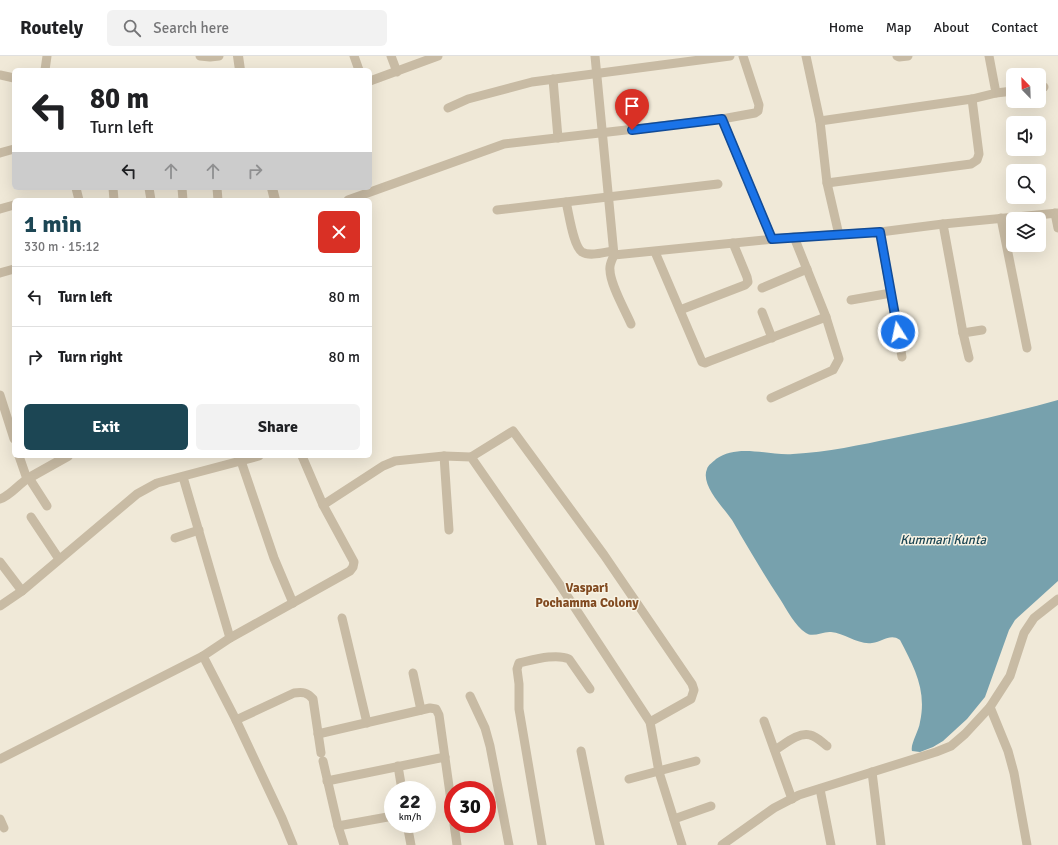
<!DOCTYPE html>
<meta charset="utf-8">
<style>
:root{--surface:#fff;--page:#f2f2f2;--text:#202124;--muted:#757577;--line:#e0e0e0;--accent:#1c4654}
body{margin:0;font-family:Signika,sans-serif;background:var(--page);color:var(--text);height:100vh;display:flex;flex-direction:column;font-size:15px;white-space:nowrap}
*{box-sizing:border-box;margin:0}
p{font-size:13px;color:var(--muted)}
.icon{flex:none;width:22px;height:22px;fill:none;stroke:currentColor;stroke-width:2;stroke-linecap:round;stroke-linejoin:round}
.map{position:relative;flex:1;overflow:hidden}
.sheet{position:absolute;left:12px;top:142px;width:360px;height:260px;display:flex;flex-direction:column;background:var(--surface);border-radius:6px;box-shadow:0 4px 16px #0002}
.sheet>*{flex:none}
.top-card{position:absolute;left:12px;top:12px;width:360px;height:122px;border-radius:6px;box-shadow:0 4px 16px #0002;background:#fff;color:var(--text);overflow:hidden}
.needle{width:26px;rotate:337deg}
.tools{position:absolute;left:1006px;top:12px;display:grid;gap:8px}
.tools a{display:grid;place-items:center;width:40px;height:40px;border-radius:6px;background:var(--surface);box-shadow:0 4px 16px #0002;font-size:20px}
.speed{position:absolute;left:384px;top:725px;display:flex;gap:8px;font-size:20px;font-weight:700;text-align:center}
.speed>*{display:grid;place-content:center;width:52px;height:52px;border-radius:50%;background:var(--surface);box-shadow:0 4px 16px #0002;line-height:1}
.speed small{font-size:10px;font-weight:400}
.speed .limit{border:6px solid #d22;background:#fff;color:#111}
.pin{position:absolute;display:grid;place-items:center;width:34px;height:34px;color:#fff;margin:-41px -17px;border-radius:50% 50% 50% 0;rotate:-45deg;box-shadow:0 0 4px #0007}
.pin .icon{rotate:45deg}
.me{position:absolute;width:44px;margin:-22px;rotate:350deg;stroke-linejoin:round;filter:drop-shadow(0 0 3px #0008)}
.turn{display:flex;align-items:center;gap:14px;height:84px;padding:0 12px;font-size:18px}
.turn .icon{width:52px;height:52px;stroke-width:2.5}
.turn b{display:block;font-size:28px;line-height:34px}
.lanes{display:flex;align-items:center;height:38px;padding:0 12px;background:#0003;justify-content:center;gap:20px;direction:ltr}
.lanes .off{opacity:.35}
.round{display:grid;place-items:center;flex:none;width:42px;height:42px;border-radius:6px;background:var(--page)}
.headline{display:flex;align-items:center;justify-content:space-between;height:68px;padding:0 12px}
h1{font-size:24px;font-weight:700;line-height:30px;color:var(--accent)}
.button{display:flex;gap:8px;margin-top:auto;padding:8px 12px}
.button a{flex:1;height:46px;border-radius:6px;background:var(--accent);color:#fff;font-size:16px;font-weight:700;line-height:46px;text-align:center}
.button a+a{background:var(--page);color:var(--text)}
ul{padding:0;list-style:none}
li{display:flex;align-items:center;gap:12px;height:60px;padding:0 12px;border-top:1px solid var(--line)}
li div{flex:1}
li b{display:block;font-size:15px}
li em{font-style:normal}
header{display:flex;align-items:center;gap:24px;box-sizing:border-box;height:56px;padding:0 20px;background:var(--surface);border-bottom:1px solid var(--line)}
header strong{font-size:19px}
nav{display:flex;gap:22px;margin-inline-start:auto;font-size:14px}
.search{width:280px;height:36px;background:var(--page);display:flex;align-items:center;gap:10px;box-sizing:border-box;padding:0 14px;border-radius:6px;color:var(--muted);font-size:15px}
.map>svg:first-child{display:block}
.water{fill:#77a1ad}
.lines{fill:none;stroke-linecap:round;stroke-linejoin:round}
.minor{stroke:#c8bba4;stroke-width:9}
.tertiary{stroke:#c8bba4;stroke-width:10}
.route-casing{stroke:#114b97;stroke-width:10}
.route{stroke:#1a73e8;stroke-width:7}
.labels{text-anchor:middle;stroke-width:3;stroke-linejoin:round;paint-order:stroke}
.water-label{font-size:13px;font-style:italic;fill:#1c4654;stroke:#f8f3e4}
.neighbourhood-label{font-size:13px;font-weight:bold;fill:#814a20;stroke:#f8f3e4}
</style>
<header>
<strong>Routely</strong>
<div class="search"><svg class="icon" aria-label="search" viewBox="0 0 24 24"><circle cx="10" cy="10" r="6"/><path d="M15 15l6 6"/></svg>Search here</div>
<nav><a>Home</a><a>Map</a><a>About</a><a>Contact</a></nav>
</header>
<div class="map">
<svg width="1058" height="789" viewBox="0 0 1058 789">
<rect width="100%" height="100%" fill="#f0e9d8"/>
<path class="water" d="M1058,344V525L1015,564L1009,574L985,641L967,663L943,685L933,691L920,696L912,695C910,688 919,675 920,666C927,634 914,611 900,584C890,577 883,586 872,587C858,589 845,577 831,576C823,575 813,582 806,577C795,570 787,554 780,543C766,522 753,500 740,478C738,474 735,469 732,464C724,452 700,429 707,413C708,409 713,406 716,403C738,387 769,400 793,398C828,396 860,389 894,382C949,371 1004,359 1058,344Z"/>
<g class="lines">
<g class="minor">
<path d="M200,0L210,1L219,0"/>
<path d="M354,0L359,14"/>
<path d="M391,0L397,16"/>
<path d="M595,0L614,199L794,181L880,176L943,168L1058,157"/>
<path d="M806,0L820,65L827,127L839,179"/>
<path d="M897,0L899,1L908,0"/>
<path d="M45,14L47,0"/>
<path d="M0,19L14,22"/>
<path d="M553,23L558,82"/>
<path d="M370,25L438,0"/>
<path d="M1039,31H1044"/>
<path d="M996,37L1013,35"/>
<path d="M448,52L468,43L532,26L730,0"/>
<path d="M722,63L772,183"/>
<path d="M820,65L972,43L996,37L989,0"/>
<path d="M0,97L14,93"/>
<path d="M827,127L971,108L977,104L979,98L972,43"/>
<path d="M76,132L79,144"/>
<path d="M113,132L114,144"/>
<path d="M149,132L151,144"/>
<path d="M182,132L183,144"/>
<path d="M217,132L218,144"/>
<path d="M348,144L504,88L722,63L755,57L758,55L759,49L743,0"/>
<path d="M566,146C569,157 573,190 582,196C590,201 605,196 613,195"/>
<path d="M0,153L14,149"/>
<path d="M497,154L718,128"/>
<path d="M1055,157L1058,172"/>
<path d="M1001,162L1027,292"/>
<path d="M943,168L963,277L969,302"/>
<path d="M880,176L902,301"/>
<path d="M655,196L702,306L705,307L710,305L826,261"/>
<path d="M614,199C612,204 609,209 610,214C610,228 625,254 631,268"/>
<path d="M0,217L14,213"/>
<path d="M762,232L807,213"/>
<path d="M851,244L891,237"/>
<path d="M680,254L745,229L748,226L747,221L733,187"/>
<path d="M762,256L772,282"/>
<path d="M963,277L982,274"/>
<path d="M0,339L14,383"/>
<path d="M771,342L833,314L839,303L826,261L794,181"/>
<path d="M444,400L449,474"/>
<path d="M471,401L513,375L604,499L692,628L694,634L691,643L650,666"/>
<path d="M241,405L274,502L293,547"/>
<path d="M183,421L230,582"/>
<path d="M29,422L47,450"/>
<path d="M0,443C10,440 18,429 27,423L19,400"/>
<path d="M323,449L383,410L395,405L444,400L471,401L560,529L650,666L659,716L682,789"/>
<path d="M31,461L59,503"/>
<path d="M175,482L199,474"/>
<path d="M0,506L22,535"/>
<path d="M0,550L22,535L137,438L157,427L259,400"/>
<path d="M342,562L367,667"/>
<path d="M203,600L236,664L282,762L293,789"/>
<path d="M413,617L421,654"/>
<path d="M470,640L485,672L490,690L509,789"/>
<path d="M990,651L1008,695L1014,717L1027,789"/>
<path d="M236,664L294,637C303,636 307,636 313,643L321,697"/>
<path d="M764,665L792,743"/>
<path d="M318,678L430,652L436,653L439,659L453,759"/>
<path d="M775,694C785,688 798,676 810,679C816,680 822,686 827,690"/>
<path d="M581,695L600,789"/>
<path d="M0,703L203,600L230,582L350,515L353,511L354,506L323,449L302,400"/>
<path d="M323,705L338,770L344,789"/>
<path d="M398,710L402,734"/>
<path d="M872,716L881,789"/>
<path d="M629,723L696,705"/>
<path d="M327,725L445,701"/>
<path d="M820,733L831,789"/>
<path d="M0,763L4,772"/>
<path d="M674,763L711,750"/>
<path d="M407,768L411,789"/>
<path d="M454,768L457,789"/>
<path d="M338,770L393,760"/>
<path d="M542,789L519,653V628L517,613L519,607C533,604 556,597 569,603L590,633"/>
<path d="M722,789L774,752L799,739L936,696L951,690L965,678L990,651L1010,620L1024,577L1034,562L1058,543"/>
</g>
<g class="tertiary">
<path d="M238,0L240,14"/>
<path d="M272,132L275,144"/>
<path d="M27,423L68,400"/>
</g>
</g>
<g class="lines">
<g class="route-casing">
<path id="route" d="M632,74L722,63L772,183L880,176L898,276"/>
</g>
<use href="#route" class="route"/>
</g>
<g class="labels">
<g class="water-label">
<text x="943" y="488">Kummari Kunta</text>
</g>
<g class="neighbourhood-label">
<text x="587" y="536">Vaspari<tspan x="587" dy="15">Pochamma Colony</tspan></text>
</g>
</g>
</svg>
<div class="tools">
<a><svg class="needle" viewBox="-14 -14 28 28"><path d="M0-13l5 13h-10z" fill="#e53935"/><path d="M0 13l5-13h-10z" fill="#757577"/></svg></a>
<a><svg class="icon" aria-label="sound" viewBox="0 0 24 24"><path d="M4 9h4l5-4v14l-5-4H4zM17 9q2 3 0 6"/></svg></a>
<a><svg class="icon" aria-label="search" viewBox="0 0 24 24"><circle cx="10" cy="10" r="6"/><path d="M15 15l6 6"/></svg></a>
<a><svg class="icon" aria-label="layers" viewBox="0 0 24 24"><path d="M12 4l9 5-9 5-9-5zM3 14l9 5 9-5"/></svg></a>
</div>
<div class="speed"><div>22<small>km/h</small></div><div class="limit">30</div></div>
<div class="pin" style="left:632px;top:74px;background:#d93025"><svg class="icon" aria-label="arrive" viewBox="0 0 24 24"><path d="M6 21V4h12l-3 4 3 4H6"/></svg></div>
<svg class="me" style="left:898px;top:276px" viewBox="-20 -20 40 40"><circle r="17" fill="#1a73e8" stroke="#fff" stroke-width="3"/><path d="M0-11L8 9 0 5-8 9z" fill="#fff"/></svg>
<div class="top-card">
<div class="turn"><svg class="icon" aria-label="left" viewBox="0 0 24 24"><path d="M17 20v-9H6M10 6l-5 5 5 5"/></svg><div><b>80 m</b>Turn left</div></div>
<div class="lanes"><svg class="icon" aria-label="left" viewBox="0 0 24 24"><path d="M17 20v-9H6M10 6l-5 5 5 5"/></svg><svg class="icon off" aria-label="ahead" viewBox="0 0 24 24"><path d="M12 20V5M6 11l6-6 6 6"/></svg><svg class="icon off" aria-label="ahead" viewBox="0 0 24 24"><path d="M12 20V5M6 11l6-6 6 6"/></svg><svg class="icon off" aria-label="right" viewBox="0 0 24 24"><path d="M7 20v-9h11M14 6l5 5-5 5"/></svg></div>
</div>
<section class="sheet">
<div class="headline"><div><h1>1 min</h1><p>330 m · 15:12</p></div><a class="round" style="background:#d93025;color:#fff"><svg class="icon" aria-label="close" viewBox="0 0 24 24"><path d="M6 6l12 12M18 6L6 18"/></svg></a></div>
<ul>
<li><svg class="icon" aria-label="left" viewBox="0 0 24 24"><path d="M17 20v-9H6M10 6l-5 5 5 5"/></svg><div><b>Turn left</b></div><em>80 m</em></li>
<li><svg class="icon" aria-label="right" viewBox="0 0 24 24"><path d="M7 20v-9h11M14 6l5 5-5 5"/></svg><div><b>Turn right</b></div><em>80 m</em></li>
</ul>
<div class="button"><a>Exit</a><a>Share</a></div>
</section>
</div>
